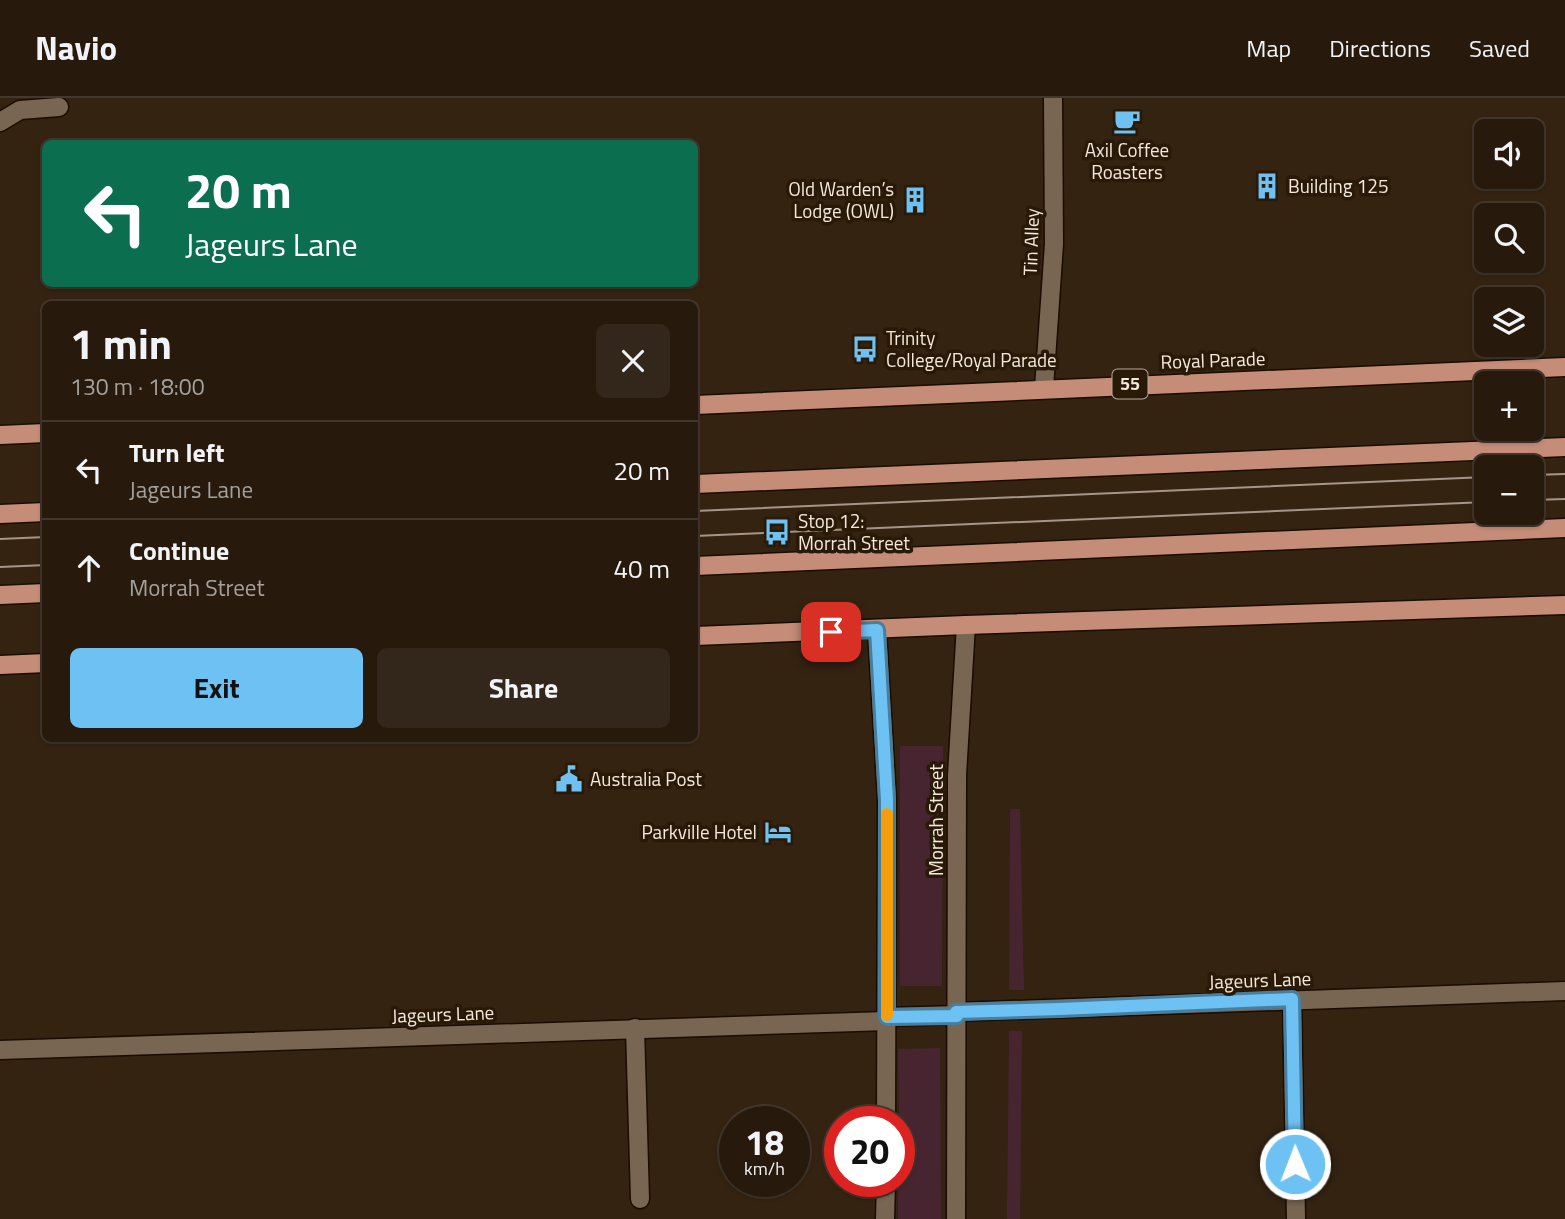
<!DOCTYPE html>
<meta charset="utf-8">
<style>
:root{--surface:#271a0d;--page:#33271b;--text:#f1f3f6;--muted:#a4a19d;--line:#43382e;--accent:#6ec2f3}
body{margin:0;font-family:"Titillium Web",sans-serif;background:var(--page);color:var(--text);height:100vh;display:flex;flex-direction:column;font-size:26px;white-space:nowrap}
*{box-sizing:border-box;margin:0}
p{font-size:23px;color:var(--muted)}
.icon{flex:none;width:38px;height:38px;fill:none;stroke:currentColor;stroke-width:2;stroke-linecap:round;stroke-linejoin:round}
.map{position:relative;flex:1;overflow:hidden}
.sheet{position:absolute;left:42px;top:203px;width:656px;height:441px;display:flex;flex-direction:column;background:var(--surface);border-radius:10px;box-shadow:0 2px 5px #0004,0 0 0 2px var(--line)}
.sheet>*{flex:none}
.banner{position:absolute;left:42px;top:42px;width:656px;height:147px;border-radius:10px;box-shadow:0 2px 5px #0004,0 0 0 2px var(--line);background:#0b6e4f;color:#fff;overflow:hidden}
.buttons{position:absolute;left:1474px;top:21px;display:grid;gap:14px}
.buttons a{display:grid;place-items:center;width:70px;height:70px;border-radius:10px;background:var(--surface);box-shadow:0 2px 5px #0004,0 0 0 2px var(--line);font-size:35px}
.speed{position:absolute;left:719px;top:1008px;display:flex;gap:14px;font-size:35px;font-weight:700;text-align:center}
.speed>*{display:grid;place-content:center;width:91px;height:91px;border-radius:50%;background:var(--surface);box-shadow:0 2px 5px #0004,0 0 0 2px var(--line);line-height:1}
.speed small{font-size:18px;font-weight:400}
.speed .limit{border:10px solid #d22;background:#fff;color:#111}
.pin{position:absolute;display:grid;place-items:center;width:60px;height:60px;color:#fff;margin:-30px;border-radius:14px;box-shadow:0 4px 10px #0006}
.me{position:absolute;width:77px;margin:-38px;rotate:359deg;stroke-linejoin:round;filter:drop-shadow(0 0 5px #0008)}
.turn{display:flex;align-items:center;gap:24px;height:147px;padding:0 28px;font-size:32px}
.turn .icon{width:91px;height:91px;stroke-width:2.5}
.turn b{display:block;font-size:49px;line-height:60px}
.round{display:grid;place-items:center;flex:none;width:74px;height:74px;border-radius:10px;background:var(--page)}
.overview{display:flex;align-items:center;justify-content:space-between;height:119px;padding:0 28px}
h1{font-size:42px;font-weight:700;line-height:52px}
.primary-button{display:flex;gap:14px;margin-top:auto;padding:14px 28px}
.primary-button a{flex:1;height:80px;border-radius:10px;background:var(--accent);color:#111;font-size:28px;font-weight:700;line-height:80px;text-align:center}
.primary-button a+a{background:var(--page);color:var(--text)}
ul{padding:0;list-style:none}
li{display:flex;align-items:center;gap:21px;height:98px;padding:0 28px;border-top:2px solid var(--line)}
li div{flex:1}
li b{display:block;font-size:26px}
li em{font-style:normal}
header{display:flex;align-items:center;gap:42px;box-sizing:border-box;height:98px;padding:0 35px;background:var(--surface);border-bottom:2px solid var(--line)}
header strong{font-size:33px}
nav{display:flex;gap:38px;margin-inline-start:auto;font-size:24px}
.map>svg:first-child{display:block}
.green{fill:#472530}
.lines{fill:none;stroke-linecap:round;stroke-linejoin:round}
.service-casing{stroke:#1b0c00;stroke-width:21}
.minor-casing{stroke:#1b0c00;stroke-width:21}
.primary-casing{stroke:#1b0c00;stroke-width:21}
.service{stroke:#796652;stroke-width:18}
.minor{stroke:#796652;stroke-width:18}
.primary{stroke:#c58c78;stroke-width:18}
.tram{stroke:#a49688;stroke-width:2}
.route-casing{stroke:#487e9e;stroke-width:18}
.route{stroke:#6ec2f3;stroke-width:12}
.slow{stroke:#f59e0b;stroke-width:12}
.labels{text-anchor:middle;stroke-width:7;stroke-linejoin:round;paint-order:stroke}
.shield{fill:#291a08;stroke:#b7aa9d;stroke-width:2}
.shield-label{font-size:18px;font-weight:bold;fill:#f4e8dd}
.poi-label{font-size:19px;fill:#f4e8dd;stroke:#291a08;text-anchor:start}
.street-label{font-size:19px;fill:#f4e8dd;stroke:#291a08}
</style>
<header>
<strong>Navio</strong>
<nav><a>Map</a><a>Directions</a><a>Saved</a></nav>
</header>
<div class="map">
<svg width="1565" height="1121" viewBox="0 0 1565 1121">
<rect width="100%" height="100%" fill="#342311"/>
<g class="green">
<path d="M900,648H943L942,888H900Z"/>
<path d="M1010,711H1020L1024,892H1009Z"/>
<path d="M1009,933H1022L1020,1121H1007Z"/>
<path d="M940,950L941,1121H898V1083H900L898,951Z"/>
</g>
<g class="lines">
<g class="service-casing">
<g id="service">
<path d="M0,24L20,12L59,9"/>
<path d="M1044,290L1054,146L1053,0"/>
<path d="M1292,901L1296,1121"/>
<path d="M956,914L1565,893"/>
<path d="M635,930L640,1101"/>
<path d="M0,952L887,923"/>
</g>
</g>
<g class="minor-casing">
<g id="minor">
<path d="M877,532L887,702L886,1024"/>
<path d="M887,919L957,917"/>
<path d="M885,1121L886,1083"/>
<path d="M956,1121L957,677L966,527"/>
</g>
</g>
<g class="primary-casing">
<g id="primary">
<path d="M695,307C985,293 1275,281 1565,269"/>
<path d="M0,337L46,335"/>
<path d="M695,386L1565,349"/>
<path d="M0,416L46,414"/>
<path d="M695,468L1565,430"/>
<path d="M0,497L46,495"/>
<path d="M695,538L966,527L1565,507"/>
<path d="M0,567L46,565"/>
</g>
</g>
<use href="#service" class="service"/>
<use href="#minor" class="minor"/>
<use href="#primary" class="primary"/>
<g class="tram">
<path d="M1531,377L1565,376"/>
<path d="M1531,402L1565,401"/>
<path d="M695,413L1486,379"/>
<path d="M695,438L1486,404"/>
<path d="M0,441L46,439"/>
<path d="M0,469L46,467"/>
</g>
</g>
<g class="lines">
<g class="route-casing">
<path id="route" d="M831,534L877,532L887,702V919L957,918L956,914L1060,911L1292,901L1295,1066"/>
</g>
<use href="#route" class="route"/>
<path class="slow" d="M887,917V716"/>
</g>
<defs>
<g id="cafe-bare" transform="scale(2.1)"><path d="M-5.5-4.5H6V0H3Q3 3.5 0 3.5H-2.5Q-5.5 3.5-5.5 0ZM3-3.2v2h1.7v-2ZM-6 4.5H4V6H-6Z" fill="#6ec2f3" stroke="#291a08" stroke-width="2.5" paint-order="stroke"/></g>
<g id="building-bare" transform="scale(2.1)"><path d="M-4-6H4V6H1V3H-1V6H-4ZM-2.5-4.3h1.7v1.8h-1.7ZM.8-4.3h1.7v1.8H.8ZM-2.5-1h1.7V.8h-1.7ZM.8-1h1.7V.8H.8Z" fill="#6ec2f3" stroke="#291a08" stroke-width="2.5" paint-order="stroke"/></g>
<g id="bus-bare" transform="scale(2.1)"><path d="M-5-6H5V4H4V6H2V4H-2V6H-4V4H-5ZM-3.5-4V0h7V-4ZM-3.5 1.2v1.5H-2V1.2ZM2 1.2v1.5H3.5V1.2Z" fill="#6ec2f3" stroke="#291a08" stroke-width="2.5" paint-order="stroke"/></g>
<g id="civic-bare" transform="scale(2.1)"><path d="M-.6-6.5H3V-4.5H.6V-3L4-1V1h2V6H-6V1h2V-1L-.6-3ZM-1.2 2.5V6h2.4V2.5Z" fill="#6ec2f3" stroke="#291a08" stroke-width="2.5" paint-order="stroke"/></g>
<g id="hotel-bare" transform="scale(2.1)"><path d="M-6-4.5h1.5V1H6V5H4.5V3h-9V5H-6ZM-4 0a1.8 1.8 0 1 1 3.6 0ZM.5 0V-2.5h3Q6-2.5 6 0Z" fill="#6ec2f3" stroke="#291a08" stroke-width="2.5" paint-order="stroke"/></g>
</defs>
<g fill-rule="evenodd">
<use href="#cafe-bare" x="1127" y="23"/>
<use href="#building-bare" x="1267" y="88"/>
<use href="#building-bare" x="915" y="102"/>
<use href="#bus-bare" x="865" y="251"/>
<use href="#bus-bare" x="777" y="434"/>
<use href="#civic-bare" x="569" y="681"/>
<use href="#hotel-bare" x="778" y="734"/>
</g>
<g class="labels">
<rect class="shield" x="1112.5" y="271.5" width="35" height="29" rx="5"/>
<g class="shield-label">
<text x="1130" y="292">55</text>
</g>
<g class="poi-label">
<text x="1127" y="59" text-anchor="middle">Axil Coffee<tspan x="1127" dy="22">Roasters</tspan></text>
<text x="1288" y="95">Building 125</text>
<text x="894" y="98" text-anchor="end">Old Warden’s<tspan x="894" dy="22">Lodge (OWL)</tspan></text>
<text x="886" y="247">Trinity<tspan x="886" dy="22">College/Royal Parade</tspan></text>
<text x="798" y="430">Stop 12:<tspan x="798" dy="22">Morrah Street</tspan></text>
<text x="590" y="688">Australia Post</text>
<text x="757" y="741" text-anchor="end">Parkville Hotel</text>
</g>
<g class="street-label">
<text transform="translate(1031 144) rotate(-88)" y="7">Tin Alley</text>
<text transform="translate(1213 262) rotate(-2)" y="7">Royal Parade</text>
<text transform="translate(936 722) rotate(-90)" y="7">Morrah Street</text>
<text transform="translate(1260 882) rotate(-2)" y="7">Jageurs Lane</text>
<text transform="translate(443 916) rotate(-2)" y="7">Jageurs Lane</text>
</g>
</g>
</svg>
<div class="buttons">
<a><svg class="icon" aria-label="sound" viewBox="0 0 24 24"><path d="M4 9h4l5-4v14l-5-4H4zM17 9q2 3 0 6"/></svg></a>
<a><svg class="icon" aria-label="search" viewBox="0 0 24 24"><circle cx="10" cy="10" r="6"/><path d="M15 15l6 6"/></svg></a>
<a><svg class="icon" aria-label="layers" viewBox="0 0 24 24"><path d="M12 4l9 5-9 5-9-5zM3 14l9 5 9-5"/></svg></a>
<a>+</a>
<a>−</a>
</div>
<div class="speed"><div>18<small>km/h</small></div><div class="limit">20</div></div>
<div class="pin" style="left:831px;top:534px;background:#d93025"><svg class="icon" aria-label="arrive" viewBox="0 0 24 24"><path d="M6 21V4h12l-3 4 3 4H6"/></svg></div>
<svg class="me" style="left:1295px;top:1066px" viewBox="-20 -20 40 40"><circle r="17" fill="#6ec2f3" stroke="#fff" stroke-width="3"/><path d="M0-11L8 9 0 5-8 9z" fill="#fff"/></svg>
<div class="banner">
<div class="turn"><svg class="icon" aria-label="left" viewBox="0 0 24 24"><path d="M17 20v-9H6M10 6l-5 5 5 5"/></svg><div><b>20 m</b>Jageurs Lane</div></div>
</div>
<section class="sheet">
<div class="overview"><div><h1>1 min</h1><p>130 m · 18:00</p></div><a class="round"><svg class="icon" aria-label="close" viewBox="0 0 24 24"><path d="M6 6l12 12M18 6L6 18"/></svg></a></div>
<ul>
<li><svg class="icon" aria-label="left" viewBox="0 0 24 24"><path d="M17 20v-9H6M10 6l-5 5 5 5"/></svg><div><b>Turn left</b><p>Jageurs Lane</p></div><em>20 m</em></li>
<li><svg class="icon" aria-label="ahead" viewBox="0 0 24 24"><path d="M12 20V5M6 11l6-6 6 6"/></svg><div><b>Continue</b><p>Morrah Street</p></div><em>40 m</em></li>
</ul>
<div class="primary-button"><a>Exit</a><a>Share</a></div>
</section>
</div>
